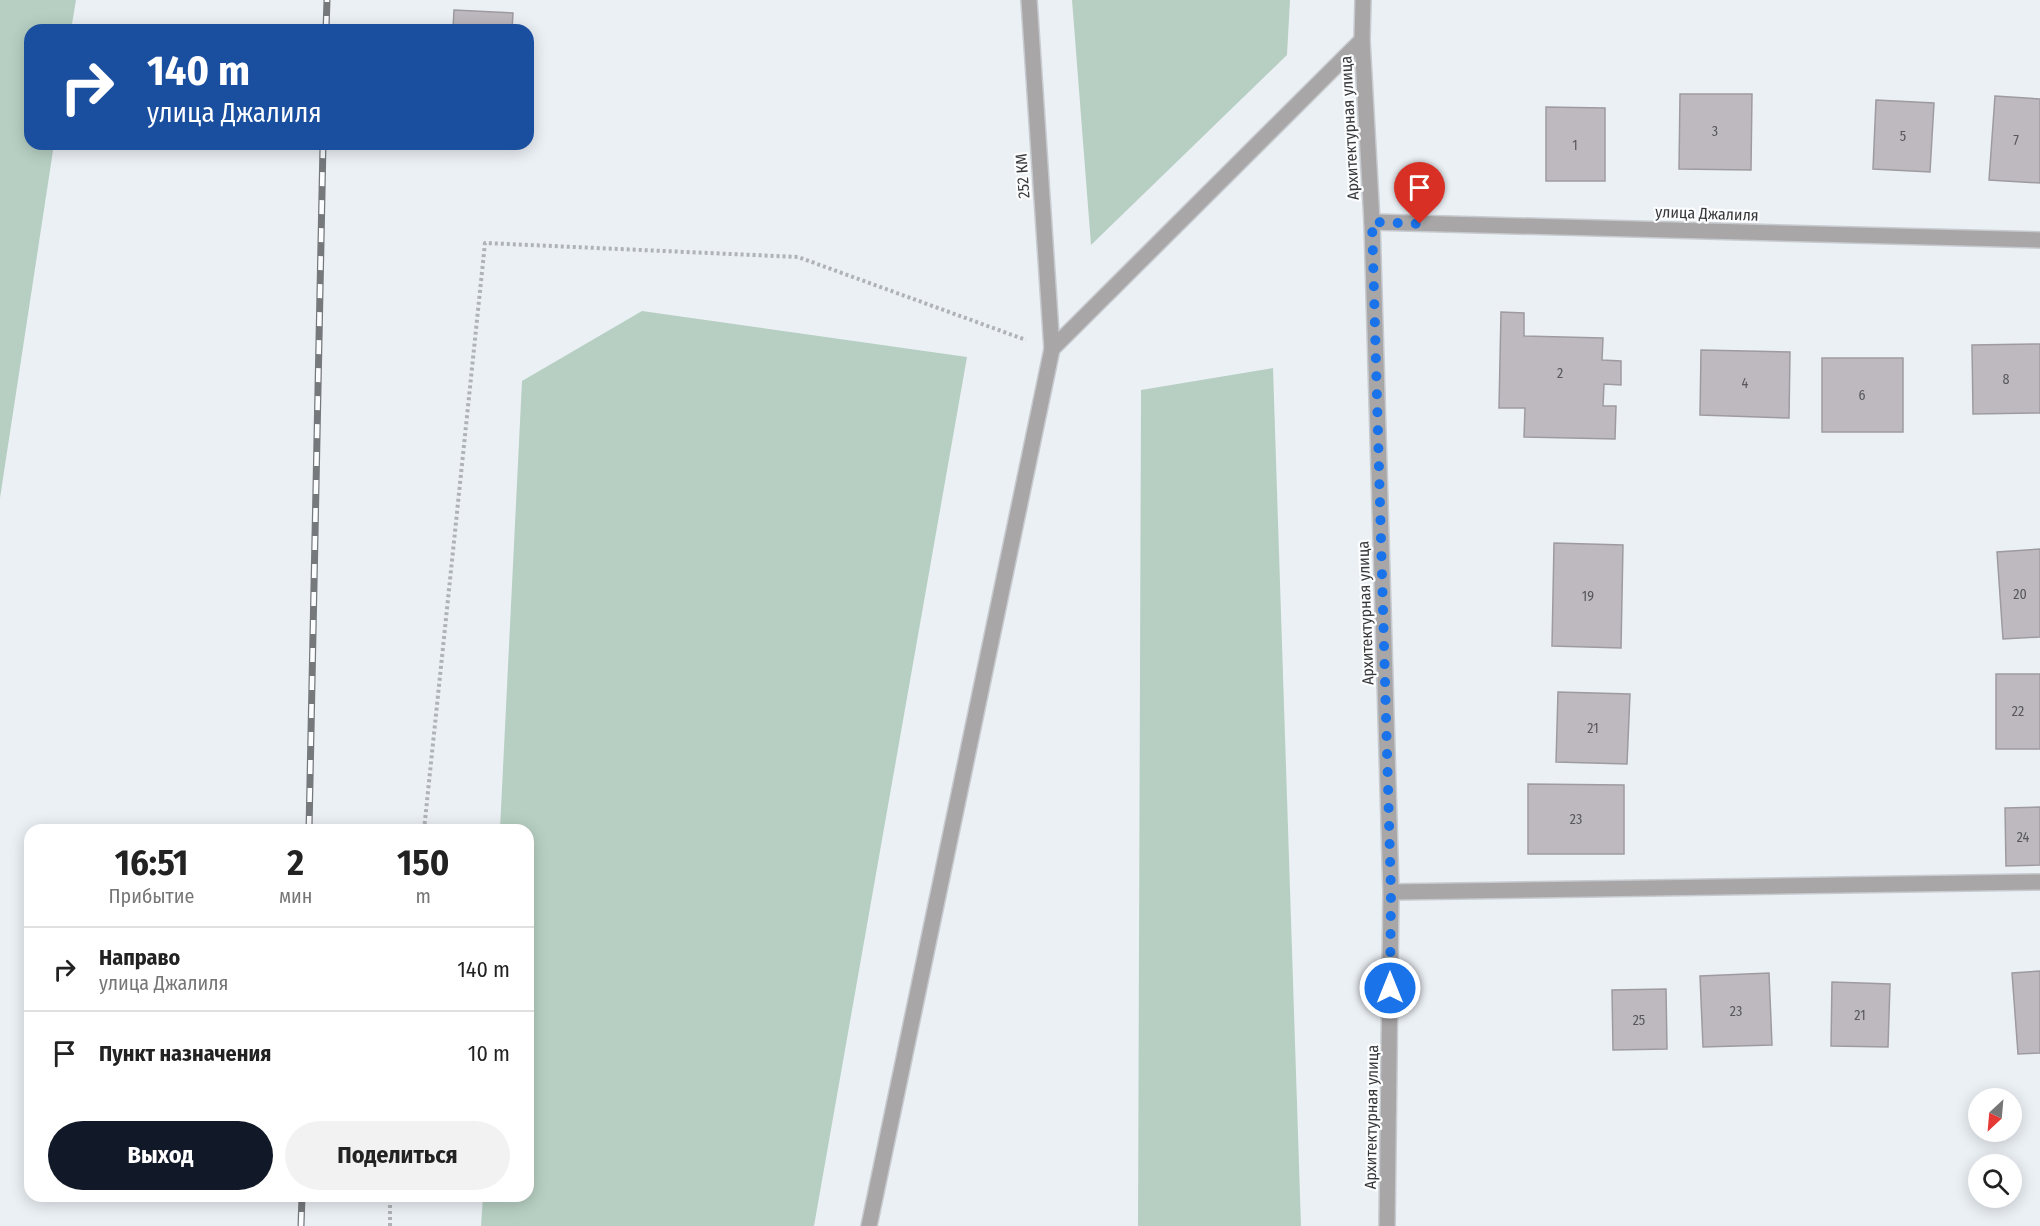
<!DOCTYPE html>
<html lang="ru">
<meta charset="utf-8">
<style>
:root{--surface:#fff;--page:#f2f2f2;--text:#222;--muted:#767676;--line:#e0e0e0;--accent:#111827}
body{margin:0;font-family:"Fira Sans Condensed",sans-serif;background:var(--page);color:var(--text);height:100vh;display:flex;flex-direction:column;font-size:22px;white-space:nowrap}
*{box-sizing:border-box;margin:0}
p{font-size:20px;color:var(--muted)}
.icon{flex:none;width:33px;height:33px;fill:none;stroke:currentColor;stroke-width:2;stroke-linecap:round;stroke-linejoin:round}
.map{position:relative;flex:1;overflow:hidden}
.side{position:absolute;left:24px;top:824px;width:510px;height:378px;display:flex;flex-direction:column;background:var(--surface);border-radius:18px;box-shadow:0 3px 15px #0003}
.side>*{flex:none}
.top-card{position:absolute;left:24px;top:24px;width:510px;height:126px;border-radius:18px;box-shadow:0 3px 15px #0003;background:#1a4fa0;color:#fff;overflow:hidden}
.needle{width:39px;rotate:206deg}
.fabs{position:absolute;left:1968px;top:1088px;display:grid;gap:12px}
.fabs a{display:grid;place-items:center;width:54px;height:54px;border-radius:50%;background:var(--surface);box-shadow:0 3px 15px #0003;font-size:30px}
.pin{position:absolute;display:grid;place-items:center;width:51px;height:51px;color:#fff;margin:-62px -26px;border-radius:50% 50% 50% 0;rotate:-45deg;box-shadow:0 0 6px #0007}
.pin .icon{rotate:45deg}
.me{position:absolute;width:66px;margin:-33px;rotate:0deg;stroke-linejoin:round;filter:drop-shadow(0 0 4px #0008)}
.turn{display:flex;align-items:center;gap:21px;height:126px;padding:0 24px;font-size:27px}
.turn .icon{width:78px;height:78px;stroke-width:2.5}
.turn b{display:block;font-size:42px;line-height:51px}
.eta{display:flex;justify-content:space-evenly;align-items:center;height:102px;text-align:center}
.eta b{font-size:36px;font-weight:700;line-height:42px}
.cta{display:flex;gap:12px;margin-top:auto;padding:12px 24px}
.cta a{flex:1;height:69px;border-radius:36px;background:var(--accent);color:#fff;font-size:24px;font-weight:700;line-height:69px;text-align:center}
.cta a+a{background:var(--page);color:var(--text)}
ul{padding:0;list-style:none}
li{display:flex;align-items:center;gap:18px;height:84px;padding:0 24px;border-top:2px solid var(--line)}
li div{flex:1}
li b{display:block;font-size:22px}
li em{font-style:normal}
.map>svg:first-child{display:block}
.green{fill:#b7cfc3}
.building{fill:#bdb9bf;stroke:#9e9ba0;stroke-width:1.5}
.lines{fill:none;stroke-linecap:round;stroke-linejoin:round}
.street-casing{stroke:#c7cbcf;stroke-width:18}
.path{stroke:#afb3b7;stroke-width:4;stroke-dasharray:3 3;stroke-linecap:butt}
.street{stroke:#a9a6a7;stroke-width:15}
.rail-casing{stroke:#76797c;stroke-width:7}
.rail{stroke:#fbfdff;stroke-width:4.5;stroke-dasharray:14;stroke-linecap:butt}
.route{stroke:#1a73e8;stroke-width:10;stroke-dasharray:0 18}
.labels{text-anchor:middle;stroke-width:4.5;stroke-linejoin:round;paint-order:stroke}
.number-label{font-size:14px;fill:#58585a}
.street-label{font-size:16px;fill:#363739;stroke:#fbfdff}
</style>
<div class="map">
<svg width="2040" height="1226" viewBox="0 0 2040 1226">
<rect width="100%" height="100%" fill="#ebf0f5"/>
<g class="green">
<path d="M0,0H76L71,30H30V144H54L0,498Z"/>
<path d="M1072,0H1290L1287,55L1091,245Z"/>
<path d="M642,311L967,357L814,1226H481L483,1196H528V830L500,829L522,381Z"/>
<path d="M1273,368L1301,1226H1138L1141,390Z"/>
</g>
<g class="building">
<path d="M454,10L513,13L512,30H433V28L453,29Z"/>
<path d="M1680,94H1752L1751,170L1679,169Z"/>
<path d="M1995,96L2040,99V183L1989,180Z"/>
<path d="M1876,100L1934,103L1930,172L1873,169Z"/>
<path d="M1546,107L1605,108V181H1546Z"/>
<path d="M1501,312L1524,313V336L1603,338L1602,360L1621,361V385L1604,384L1603,406H1616L1615,439L1524,437L1525,408H1499Z"/>
<path d="M2040,344V413L1973,414L1972,345Z"/>
<path d="M1701,350L1790,352L1789,418L1700,415Z"/>
<rect x="1822" y="358" width="81" height="74"/>
<path d="M1554,543L1623,545L1621,648L1552,646Z"/>
<path d="M2040,549V637L2003,639L1997,552Z"/>
<rect x="1996" y="674" width="44" height="75"/>
<path d="M1558,692L1630,694L1627,764L1556,762Z"/>
<path d="M1528,784L1624,785V854H1528Z"/>
<path d="M2040,807V865L2006,866L2005,808Z"/>
<path d="M2040,971V1053L2018,1054L2012,973Z"/>
<path d="M1769,973L1772,1045L1703,1047L1700,976Z"/>
<path d="M1832,982L1890,984L1888,1047L1831,1046Z"/>
<path d="M1666,989L1667,1049L1613,1050L1612,990Z"/>
</g>
<g class="lines">
<g class="street-casing">
<g id="street">
<path d="M1029,0L1052,349"/>
<path d="M1363,0L1362,40L1372,222L1391,892L1387,1226"/>
<path d="M1372,222L2040,240"/>
<path d="M1391,892L2040,882"/>
<path d="M869,1226L1052,349L1362,40"/>
</g>
</g>
<g class="path">
<path d="M424,830L485,243L798,257L1026,340"/>
<path d="M390,1226V1196"/>
</g>
<use href="#street" class="street"/>
<g class="rail-casing">
<g id="rail">
<path d="M326,30L327,0"/>
<path d="M309,830L323,144"/>
<path d="M301,1226L302,1196"/>
</g>
</g>
<use href="#rail" class="rail"/>
</g>
<g class="lines">
<path class="route" d="M1390,988L1391,892L1372,222L1420,224"/>
</g>
<g class="labels">
<g class="number-label">
<text x="1715" y="136">3</text>
<text x="1903" y="141">5</text>
<text x="2016" y="145">7</text>
<text x="1575" y="150">1</text>
<text x="1560" y="378">2</text>
<text x="2006" y="384">8</text>
<text x="1745" y="388">4</text>
<text x="1862" y="400">6</text>
<text x="2020" y="599">20</text>
<text x="1588" y="601">19</text>
<text x="2018" y="716">22</text>
<text x="1593" y="733">21</text>
<text x="1576" y="824">23</text>
<text x="2023" y="842">24</text>
<text x="1736" y="1016">23</text>
<text x="1860" y="1020">21</text>
<text x="1639" y="1025">25</text>
</g>
<g class="street-label">
<text transform="translate(1349 128) rotate(-93)" y="6">Архитектурная улица</text>
<text transform="translate(1022 176) rotate(-94)" y="6">252 КМ</text>
<text transform="translate(1707 213) rotate(2)" y="6">улица Джалиля</text>
<text transform="translate(1365 613) rotate(-92)" y="6">Архитектурная улица</text>
<text transform="translate(1371 1117) rotate(-89)" y="6">Архитектурная улица</text>
</g>
</g>
</svg>
<div class="fabs">
<a><svg class="needle" viewBox="-14 -14 28 28"><path d="M0-13l5 13h-10z" fill="#e53935"/><path d="M0 13l5-13h-10z" fill="#767676"/></svg></a>
<a><svg class="icon" aria-label="search" viewBox="0 0 24 24"><circle cx="10" cy="10" r="6"/><path d="M15 15l6 6"/></svg></a>
</div>
<div class="pin" style="left:1420px;top:224px;background:#d93025"><svg class="icon" aria-label="arrive" viewBox="0 0 24 24"><path d="M6 21V4h12l-3 4 3 4H6"/></svg></div>
<svg class="me" style="left:1390px;top:988px" viewBox="-20 -20 40 40"><circle r="17" fill="#1a73e8" stroke="#fff" stroke-width="3"/><path d="M0-11L8 9 0 5-8 9z" fill="#fff"/></svg>
<div class="top-card">
<div class="turn"><svg class="icon" aria-label="right" viewBox="0 0 24 24"><path d="M7 20v-9h11M14 6l5 5-5 5"/></svg><div><b>140 m</b>улица Джалиля</div></div>
</div>
<section class="side">
<div class="eta">
<div><b>16:51</b><p>Прибытие</p></div>
<div><b>2</b><p>мин</p></div>
<div><b>150</b><p>m</p></div>
</div>
<ul>
<li><svg class="icon" aria-label="right" viewBox="0 0 24 24"><path d="M7 20v-9h11M14 6l5 5-5 5"/></svg><div><b>Направо</b><p>улица Джалиля</p></div><em>140 m</em></li>
<li><svg class="icon" aria-label="arrive" viewBox="0 0 24 24"><path d="M6 21V4h12l-3 4 3 4H6"/></svg><div><b>Пункт назначения</b></div><em>10 m</em></li>
</ul>
<div class="cta"><a>Выход</a><a>Поделиться</a></div>
</section>
</div>
